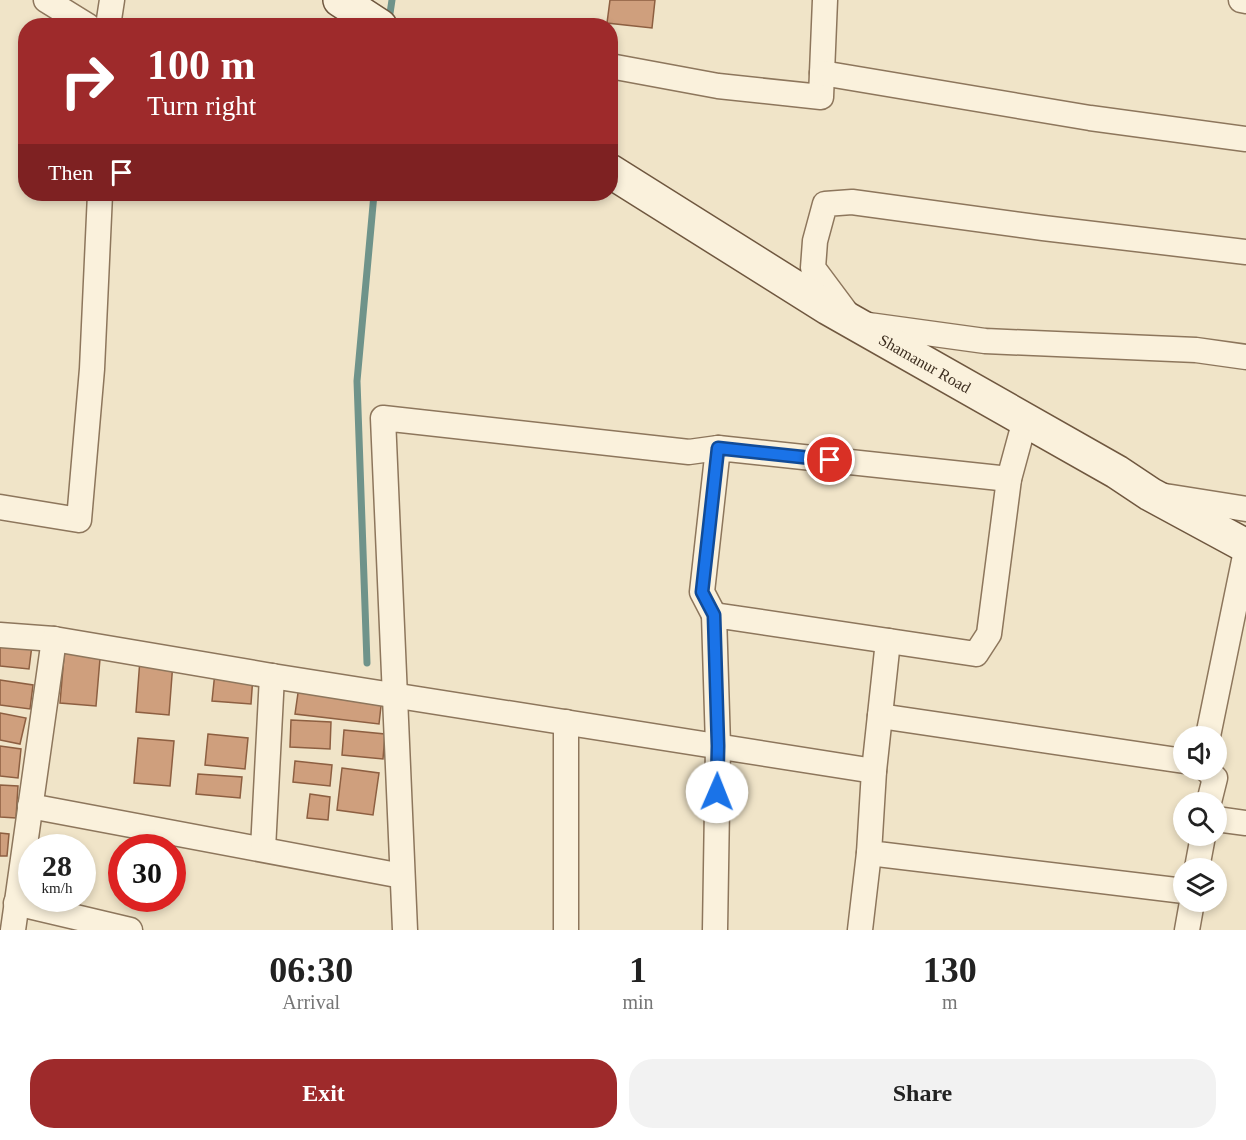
<!DOCTYPE html>
<style>
:root{--surface:#fff;--page:#f2f2f2;--text:#222;--muted:#767676;--accent:#9e2a2b}
body{margin:0;font-family:"Times New Roman",serif;background:var(--page);color:var(--text);height:100vh;display:flex;flex-direction:column;font-size:22px;white-space:nowrap}
*{box-sizing:border-box;margin:0}
p{font-size:20px;color:var(--muted)}
.icon{flex:none;width:33px;height:33px;fill:none;stroke:currentColor;stroke-width:2;stroke-linecap:round;stroke-linejoin:round}
.map{position:relative;height:930px;overflow:hidden}
.details{display:flex;flex-direction:column;background:var(--surface);flex:1}
.details>*{flex:none}
.hud{position:absolute;left:18px;top:18px;width:600px;height:183px;border-radius:24px;box-shadow:0 3px 9px #0003;background:#9e2a2b;color:#fff;overflow:hidden}
.buttons{position:absolute;left:1173px;top:726px;display:grid;gap:12px}
.buttons a{display:grid;place-items:center;width:54px;height:54px;border-radius:50%;background:var(--surface);box-shadow:0 3px 9px #0003;font-size:30px}
.speed{position:absolute;left:18px;top:834px;display:flex;gap:12px;font-size:30px;font-weight:700;text-align:center}
.speed>*{display:grid;place-content:center;width:78px;height:78px;border-radius:50%;background:var(--surface);box-shadow:0 3px 9px #0003;line-height:1}
.speed small{font-size:15px;font-weight:400}
.speed .limit{border:9px solid #d22;background:#fff;color:#111}
.pin{position:absolute;display:grid;place-items:center;width:51px;height:51px;color:#fff;margin:-26px;border:3px solid #fff;border-radius:50%;box-shadow:0 2px 6px #0007}
.me{position:absolute;width:66px;margin:-33px;rotate:1deg;stroke-linejoin:round;filter:drop-shadow(0 0 4px #0008)}
.turn{display:flex;align-items:center;gap:21px;height:126px;padding:0 30px;font-size:27px}
.turn .icon{width:78px;height:78px;stroke-width:2.5}
.turn b{display:block;font-size:42px;line-height:51px}
.then{display:flex;align-items:center;height:57px;padding:0 30px;background:#0003;gap:12px;font-size:22px}
.eta{display:flex;justify-content:space-evenly;align-items:center;height:102px;text-align:center}
.eta b{font-size:36px;font-weight:700;line-height:42px}
.button{display:flex;gap:12px;margin-top:auto;padding:12px 30px}
.button a{flex:1;height:69px;border-radius:24px;background:var(--accent);color:#fff;font-size:24px;font-weight:700;line-height:69px;text-align:center}
.button a+a{background:var(--page);color:var(--text)}
.map>svg:first-child{display:block}
.lines{fill:none;stroke-linecap:round;stroke-linejoin:round}
.stream{stroke:#6f938a;stroke-width:7}
.building{fill:#cf9f7d;stroke:#8d5f41;stroke-width:1.5}
.minor-casing{stroke:#8d765c;stroke-width:27}
.secondary-casing{stroke:#6f573f;stroke-width:36}
.minor{stroke:#faf1dc;stroke-width:24}
.secondary{stroke:#faf1dc;stroke-width:33}
.route-casing{stroke:#114b97;stroke-width:15}
.route{stroke:#1a73e8;stroke-width:10}
.labels{text-anchor:middle;stroke-width:6;stroke-linejoin:round;paint-order:stroke}
.street-label{font-size:16px;fill:#3d2e20;stroke:#f7eed8}
</style>
<div class="map">
<svg width="1246" height="930" viewBox="0 0 1246 930">
<rect width="100%" height="100%" fill="#f0e4c8"/>
<g class="lines">
<g class="stream">
<path d="M389,20L392,0"/>
<path d="M367,663L357,381L374,194"/>
</g>
</g>
<g class="building">
<path d="M610,0H655L652,28L607,23Z"/>
<path d="M0,634L33,637L29,669L0,666Z"/>
<path d="M65,644L101,647L96,706L60,703Z"/>
<path d="M141,646L174,649L169,715L136,712Z"/>
<path d="M215,672L253,676L251,704L212,701Z"/>
<path d="M0,680L33,685L30,709L0,705Z"/>
<path d="M299,686L382,697L379,724L295,714Z"/>
<path d="M0,713L26,718L20,744L0,740Z"/>
<path d="M291,720L331,722L330,749L290,747Z"/>
<path d="M344,730L385,734L383,759L342,755Z"/>
<path d="M208,734L248,738L245,769L205,765Z"/>
<path d="M138,738L174,741L170,786L134,783Z"/>
<path d="M0,746L21,749L18,778L0,776Z"/>
<path d="M295,761L332,765L330,786L293,782Z"/>
<path d="M342,768L379,773L373,815L337,810Z"/>
<path d="M198,774L242,777L240,798L196,794Z"/>
<path d="M0,785L18,786L16,818L0,817Z"/>
<path d="M310,794L330,797L328,820L307,818Z"/>
<path d="M0,833L9,834L7,856H0Z"/>
</g>
<g class="lines">
<g class="minor-casing">
<g id="minor">
<path d="M46,0L88,26"/>
<path d="M1241,0L1246,1"/>
<path d="M108,26L112,0"/>
<path d="M610,66L718,86L821,97L825,0"/>
<path d="M822,73L1090,118L1246,139"/>
<path d="M1246,252L1043,228L852,202L825,204L815,241L813,268L854,323L985,341L1196,350L1246,357"/>
<path d="M1165,496L1246,509"/>
<path d="M0,507L79,520L92,369L100,194"/>
<path d="M714,615L702,592L718,448L1009,479"/>
<path d="M0,635L54,639L272,676L874,771"/>
<path d="M888,641L874,771L869,853L1184,891"/>
<path d="M880,716L1184,761"/>
<path d="M1208,736L1246,551"/>
<path d="M1207,770L1215,778L1209,802"/>
<path d="M30,806L402,876"/>
<path d="M1216,819L1246,823"/>
<path d="M263,849L272,676"/>
<path d="M1197,868L1203,836"/>
<path d="M16,903L130,930"/>
<path d="M13,930L54,639"/>
<path d="M405,930L383,418L689,452L718,448"/>
<path d="M566,930V722"/>
<path d="M715,930L718,746L714,615L976,654L989,634L1009,479L1025,420"/>
<path d="M860,930L869,853"/>
<path d="M1187,930L1192,902"/>
</g>
</g>
<g class="secondary-casing">
<g id="secondary">
<path d="M340,0L380,26"/>
<path id="s1" d="M610,171L828,308L1117,472L1150,494L1246,546"/>
</g>
</g>
<use href="#minor" class="minor"/>
<use href="#secondary" class="secondary"/>
</g>
<g class="lines">
<g class="route-casing">
<path id="route" d="M717,792L718,746L714,615L702,592L718,448L830,460"/>
</g>
<use href="#route" class="route"/>
</g>
<g class="labels">
<g class="street-label">
<text dy="6" stroke="none"><textPath href="#s1" startOffset="369">Shamanur Road</textPath></text>
</g>
</g>
</svg>
<div class="buttons">
<a><svg class="icon" aria-label="sound" viewBox="0 0 24 24"><path d="M4 9h4l5-4v14l-5-4H4zM17 9q2 3 0 6"/></svg></a>
<a><svg class="icon" aria-label="search" viewBox="0 0 24 24"><circle cx="10" cy="10" r="6"/><path d="M15 15l6 6"/></svg></a>
<a><svg class="icon" aria-label="layers" viewBox="0 0 24 24"><path d="M12 4l9 5-9 5-9-5zM3 14l9 5 9-5"/></svg></a>
</div>
<div class="speed"><div>28<small>km/h</small></div><div class="limit">30</div></div>
<div class="pin" style="left:830px;top:460px;background:#d93025"><svg class="icon" aria-label="arrive" viewBox="0 0 24 24"><path d="M6 21V4h12l-3 4 3 4H6"/></svg></div>
<svg class="me" style="left:717px;top:792px" viewBox="-20 -20 40 40"><circle r="19" fill="#fff"/><path d="M0-13L10 11 0 6-10 11z" fill="#1a73e8"/></svg>
<div class="hud">
<div class="turn"><svg class="icon" aria-label="right" viewBox="0 0 24 24"><path d="M7 20v-9h11M14 6l5 5-5 5"/></svg><div><b>100 m</b>Turn right</div></div>
<div class="then">Then<svg class="icon" aria-label="arrive" viewBox="0 0 24 24"><path d="M6 21V4h12l-3 4 3 4H6"/></svg></div>
</div>
</div>
<section class="details">
<div class="eta">
<div><b>06:30</b><p>Arrival</p></div>
<div><b>1</b><p>min</p></div>
<div><b>130</b><p>m</p></div>
</div>
<div class="button"><a>Exit</a><a>Share</a></div>
</section>
